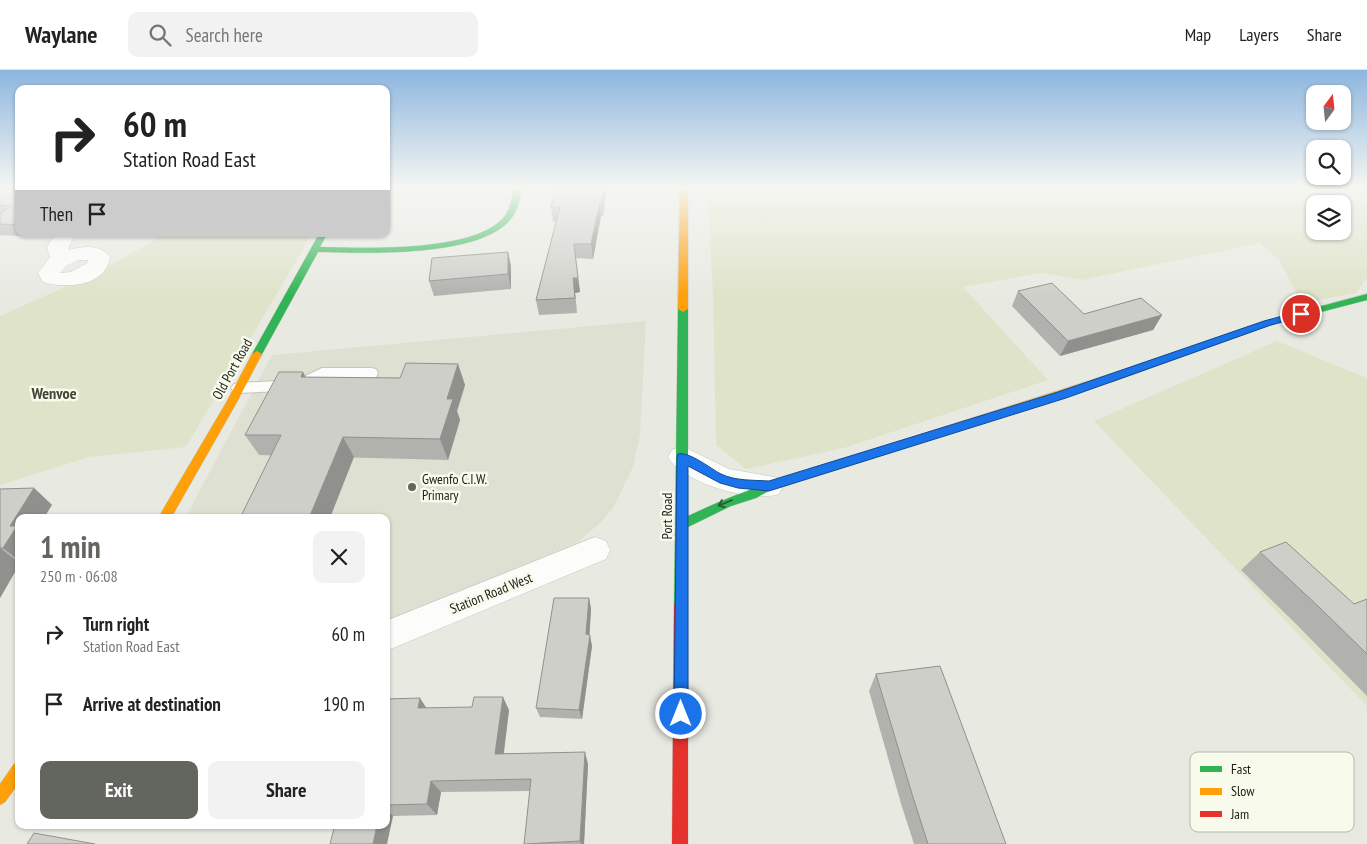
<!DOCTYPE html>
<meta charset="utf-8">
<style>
:root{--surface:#fff;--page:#f2f2f2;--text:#222;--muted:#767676;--line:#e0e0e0;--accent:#63655f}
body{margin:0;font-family:"PT Sans Narrow",sans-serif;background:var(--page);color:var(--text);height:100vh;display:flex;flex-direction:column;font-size:19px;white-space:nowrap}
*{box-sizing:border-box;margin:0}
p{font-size:16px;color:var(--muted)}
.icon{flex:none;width:28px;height:28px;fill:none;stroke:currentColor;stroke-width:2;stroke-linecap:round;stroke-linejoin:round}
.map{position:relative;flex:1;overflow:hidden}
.sheet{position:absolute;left:15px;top:444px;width:375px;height:315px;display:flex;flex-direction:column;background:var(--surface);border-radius:10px;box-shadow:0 1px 4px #0004}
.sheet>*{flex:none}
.top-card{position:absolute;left:15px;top:15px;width:375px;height:152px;border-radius:10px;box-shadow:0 1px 4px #0004;background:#fff;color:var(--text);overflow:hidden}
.needle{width:32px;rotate:15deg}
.tools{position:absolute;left:1306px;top:15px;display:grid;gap:10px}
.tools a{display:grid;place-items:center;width:45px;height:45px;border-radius:10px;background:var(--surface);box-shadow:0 1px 4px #0004;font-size:25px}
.pin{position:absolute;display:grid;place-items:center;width:42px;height:42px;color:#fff;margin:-21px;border:2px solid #fff;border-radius:50%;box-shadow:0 1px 5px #0007}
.me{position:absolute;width:55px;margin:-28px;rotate:0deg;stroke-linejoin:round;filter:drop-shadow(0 0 4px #0008)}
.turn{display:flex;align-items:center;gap:18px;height:105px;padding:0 25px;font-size:22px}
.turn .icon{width:65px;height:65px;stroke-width:2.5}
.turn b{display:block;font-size:35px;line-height:42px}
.then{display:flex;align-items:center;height:48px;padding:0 25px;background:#0003;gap:10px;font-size:19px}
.round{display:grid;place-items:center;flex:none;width:52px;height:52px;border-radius:10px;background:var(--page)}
.head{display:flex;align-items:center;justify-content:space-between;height:85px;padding:0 25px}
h1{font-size:30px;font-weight:800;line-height:38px;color:var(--accent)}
.button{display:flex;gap:10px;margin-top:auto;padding:10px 25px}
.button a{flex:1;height:58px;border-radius:10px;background:var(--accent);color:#fff;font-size:20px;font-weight:800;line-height:58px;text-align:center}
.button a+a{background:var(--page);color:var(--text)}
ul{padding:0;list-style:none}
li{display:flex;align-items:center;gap:15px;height:70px;padding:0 25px}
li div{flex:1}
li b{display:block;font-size:19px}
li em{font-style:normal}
header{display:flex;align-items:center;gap:30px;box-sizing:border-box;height:70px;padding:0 25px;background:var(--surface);border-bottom:1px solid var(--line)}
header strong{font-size:24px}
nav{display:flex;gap:28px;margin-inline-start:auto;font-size:18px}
.search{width:350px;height:45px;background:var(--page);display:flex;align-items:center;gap:12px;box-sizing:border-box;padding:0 18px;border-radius:10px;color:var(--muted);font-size:19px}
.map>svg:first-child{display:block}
.built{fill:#dee1d1}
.green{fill:#dee3c9;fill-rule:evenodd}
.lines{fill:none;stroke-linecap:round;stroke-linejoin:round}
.lane-casing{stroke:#c4c5bf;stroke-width:2}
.street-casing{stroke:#c4c5bf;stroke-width:1}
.fast-casing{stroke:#c4c5bf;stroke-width:1}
.slow-casing{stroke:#c4c5bf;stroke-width:1}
.jam-casing{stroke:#c4c5bf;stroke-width:1}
.lane{fill:#fcfcfb;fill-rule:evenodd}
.street{fill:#fcfcfb;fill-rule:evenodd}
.fast{fill:#30b455;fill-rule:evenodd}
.slow{fill:#ff9f0a;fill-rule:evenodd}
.jam{fill:#e5322d;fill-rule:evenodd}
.wall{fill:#b1b2ad}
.shaded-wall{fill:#90918d}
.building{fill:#cecfc9;stroke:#90918d}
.oneway{stroke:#256133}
.route{fill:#1a73e8;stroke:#114b97}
.poi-dot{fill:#63655f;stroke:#f8faec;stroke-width:2}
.labels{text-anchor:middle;stroke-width:5;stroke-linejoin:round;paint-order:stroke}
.street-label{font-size:14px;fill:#1c1d18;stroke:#f8faec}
.poi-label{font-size:14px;fill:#1c1d18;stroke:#f8faec;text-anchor:start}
.quarter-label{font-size:16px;font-weight:bold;fill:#424438;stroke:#f8faec}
.key{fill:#f8faec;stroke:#b6b8ac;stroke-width:1}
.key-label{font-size:14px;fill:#1c1d18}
</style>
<header>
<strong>Waylane</strong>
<div class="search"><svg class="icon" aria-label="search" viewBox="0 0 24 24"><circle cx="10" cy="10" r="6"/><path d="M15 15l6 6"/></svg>Search here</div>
<nav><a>Map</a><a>Layers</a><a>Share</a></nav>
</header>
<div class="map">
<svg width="1367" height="774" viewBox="0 0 1367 774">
<rect width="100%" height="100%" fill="#e8eae2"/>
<path class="built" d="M646,251L640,365L633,397L613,438L598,455L575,474L386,550V448H185L272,285Z"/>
<g class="green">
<path d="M707,118H1367V208L1356,223L1302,233L1279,190L1260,173L1082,210L1042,203L963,217L1048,310L844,378L746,399L716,375L713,222ZM1315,134H1342V161H1315Z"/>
<path d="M164,164H312L186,377L89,387L0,415V246C56,221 113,197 164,164Z"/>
<path d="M1277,271L1367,308V636L1094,351Z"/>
</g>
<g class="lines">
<g class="lane-casing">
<path id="lane" d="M322,298H371L376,299L378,303L376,307L371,308H324L300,320L239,323L234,322L231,318L234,314L239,313L297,310Z"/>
</g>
<g class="street-casing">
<g id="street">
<path d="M55,164H75L69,177V180C82,176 101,174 110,187C106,217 65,219 43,212L38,203L50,187L47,177ZM79,190H88L87,193L71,202L60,203L66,196Z"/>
<path d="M682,376L729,399L779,408L783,416L779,424C751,433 683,413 668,387L672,380Z"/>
<path d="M595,467L606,471L610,480L606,489L386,581V551Z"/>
</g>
</g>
<g class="fast-casing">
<g id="fast">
<path d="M514,118H522C520,129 518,141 510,150C478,188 364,183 318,182L261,286H253L252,284L319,164H327L320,177C364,178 474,183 504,147C510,140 512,127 514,118Z"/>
<path d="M1367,224V230L1271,255L1115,311L1111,312L1106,308L1107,305L1265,251Z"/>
<path d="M683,236L688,239V446C749,417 811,398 876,379L880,380L882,383L880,386L773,419L756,428L731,436L688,457V535L686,539L681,541L676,539L674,535L678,239Z"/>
</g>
</g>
<g class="slow-casing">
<g id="slow">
<path d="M680,118H688V239L683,242L678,239Z"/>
<path d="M257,281L262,284L237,332L171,448H158L227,331L252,284Z"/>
<path d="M1111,304L1116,308L1115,311L876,387L872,386L870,383L872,380Z"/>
<path d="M19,692V713L5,732L0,735V714L14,694Z"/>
</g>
</g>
<g class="jam-casing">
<path id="jam" d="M681,529L686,531L688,535V774H672L674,535L676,531Z"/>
</g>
<use href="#lane" class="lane"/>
<use href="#street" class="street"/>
<use href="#fast" class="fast"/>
<use href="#slow" class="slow"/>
<use href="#jam" class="jam"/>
</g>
<g class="wall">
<path d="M0,118H19V164H40L36,167L0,165Z"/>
<path d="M556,118H606L603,146H601L593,189L575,188L580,222L575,223L577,243L539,245L536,230L556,152H553L551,137Z"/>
<path d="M508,182L511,196V219L434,226L429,211Z"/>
<path d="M1018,221L1084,244L1162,245L1153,260L1060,286L1012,236Z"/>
<path d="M458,294L465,315L457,341L460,350L448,390L259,385L245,365L306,307L400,308Z"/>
<path d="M34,418L52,435L19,448V495L0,528V419Z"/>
<path d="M1260,482L1354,534L1367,529V626L1295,553L1241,500Z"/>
<path d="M589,528L591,539L589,565L592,576L582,649L540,647L536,638Z"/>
<path d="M876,604L1006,774H914L902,737L869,621Z"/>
<path d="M386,629L426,638L509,640L504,683L588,694L584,774H525L530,721L441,722L437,745L393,746L386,755Z"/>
</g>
<g class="shaded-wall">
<path d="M603,118H606L603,146L602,132Z"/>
<path d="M600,132L601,146L593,189L591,174Z"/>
<path d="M34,164H40L36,167Z"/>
<path d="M574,174L580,222L575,223L577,243L573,208Z"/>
<path d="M508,182L511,196V219L508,204Z"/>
<path d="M1162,245L1153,260L1060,286L1068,271Z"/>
<path d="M458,294L465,315L457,341L460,350L448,390L440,369L447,329Z"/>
<path d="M303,302L314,323L301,307Z"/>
<path d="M343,367L354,387L330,448H309Z"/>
<path d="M34,418L52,435L44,448H19V490L3,478L10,456Z"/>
<path d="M0,478L19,493V495L0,528Z"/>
<path d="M589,528L591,539L589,573L590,565L592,576L582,649L579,640Z"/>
<path d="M503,627L509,640L502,696L495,684Z"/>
<path d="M420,628L429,642L418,638Z"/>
<path d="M585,682L588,694L584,774H581L580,771Z"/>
<path d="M431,711L441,722L437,745L427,734Z"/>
<path d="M386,739L393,746L387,774H373L377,755H386Z"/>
</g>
<g class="building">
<path d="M0,118H19V155L0,154V144L11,136L0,135Z"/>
<path d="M556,118H603L602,132H600L591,174H574L578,208H573L575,228L536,230L560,137H551Z"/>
<path d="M508,182V204L429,211L432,188Z"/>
<path d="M1052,213L1084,244L1141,228L1162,245L1068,271L1018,221Z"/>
<path d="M406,293L458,294L447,329H453L440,369L343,367L309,448H240L281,365H245L279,302H303L301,307L400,308Z"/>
<path d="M34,418L10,456H17L3,478H0V419Z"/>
<path d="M1286,472L1354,534L1367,529V584L1318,536L1260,482Z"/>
<path d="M554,528H589L586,564L590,565L579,640L536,638Z"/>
<path d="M940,596L1006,774H928L912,724L876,604Z"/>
<path d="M474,627H503L495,684L585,682L580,771L524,774L531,709L431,711L427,734L386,735V629L420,628L418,638L472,637Z"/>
<path d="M335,755H377L373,774H330Z"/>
<path d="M34,763L95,774H27Z"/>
</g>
<defs><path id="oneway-shaft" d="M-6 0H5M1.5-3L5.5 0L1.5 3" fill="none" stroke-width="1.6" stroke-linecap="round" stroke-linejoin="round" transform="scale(1.25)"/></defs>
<use class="oneway" href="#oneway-shaft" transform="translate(725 433) rotate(158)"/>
<linearGradient id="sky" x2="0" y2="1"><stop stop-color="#8db6df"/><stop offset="0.52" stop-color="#f5f6f2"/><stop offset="1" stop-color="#f5f6f2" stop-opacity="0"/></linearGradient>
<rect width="1367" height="226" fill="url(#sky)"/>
<path class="route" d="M1301,241L1304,242V246L1271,255L1066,328L769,421L738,418L720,413L688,396V644L686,649L681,652L676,649L674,644L677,387L678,384C689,381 711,399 721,404C735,411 754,410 769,411L1058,322L1264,251Z"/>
<circle class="poi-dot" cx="412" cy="417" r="5"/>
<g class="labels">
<g class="street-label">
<text transform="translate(232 299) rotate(-61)" y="5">Old Port Road</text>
<text transform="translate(667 446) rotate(-90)" y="5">Port Road</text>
<text transform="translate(491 523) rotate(-22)" y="5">Station Road West</text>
</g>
<g class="poi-label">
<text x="422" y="414">Gwenfo C.I.W.<tspan x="422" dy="16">Primary</tspan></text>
</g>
<g class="quarter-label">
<text x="54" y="329">Wenvoe</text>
</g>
</g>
<rect x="1190" y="682" width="164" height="80" rx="8" class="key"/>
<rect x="1200" y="696" width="22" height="6" fill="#30b455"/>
<rect x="1200" y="718" width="22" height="7" fill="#ff9f0a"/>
<rect x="1200" y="741" width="22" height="6" fill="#e5322d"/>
<g class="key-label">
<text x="1231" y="704">Fast</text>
<text x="1231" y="726">Slow</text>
<text x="1231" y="749">Jam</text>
</g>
</svg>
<div class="tools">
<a><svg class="needle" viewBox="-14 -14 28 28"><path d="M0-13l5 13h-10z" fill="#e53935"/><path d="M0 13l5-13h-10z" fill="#767676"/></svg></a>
<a><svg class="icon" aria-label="search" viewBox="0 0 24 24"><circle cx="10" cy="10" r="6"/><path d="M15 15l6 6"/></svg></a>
<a><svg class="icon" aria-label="layers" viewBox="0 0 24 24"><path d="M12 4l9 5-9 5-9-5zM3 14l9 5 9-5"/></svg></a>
</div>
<div class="pin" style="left:1301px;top:244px;background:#d93025"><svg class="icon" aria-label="arrive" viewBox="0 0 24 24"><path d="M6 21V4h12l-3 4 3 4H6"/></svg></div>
<svg class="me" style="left:681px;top:644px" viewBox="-20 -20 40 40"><circle r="17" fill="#1a73e8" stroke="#fff" stroke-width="3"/><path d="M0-11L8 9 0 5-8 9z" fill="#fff"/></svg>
<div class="top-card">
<div class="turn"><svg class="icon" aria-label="right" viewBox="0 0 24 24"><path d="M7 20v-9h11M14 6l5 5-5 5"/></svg><div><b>60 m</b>Station Road East</div></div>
<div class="then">Then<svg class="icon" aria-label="arrive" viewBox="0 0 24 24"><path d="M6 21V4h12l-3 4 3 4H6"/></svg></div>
</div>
<section class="sheet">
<div class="head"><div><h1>1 min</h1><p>250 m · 06:08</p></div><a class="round"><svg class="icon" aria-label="close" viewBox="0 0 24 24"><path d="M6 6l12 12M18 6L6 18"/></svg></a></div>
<ul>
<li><svg class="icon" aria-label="right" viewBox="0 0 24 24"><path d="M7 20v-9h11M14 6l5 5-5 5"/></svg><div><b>Turn right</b><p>Station Road East</p></div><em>60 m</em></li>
<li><svg class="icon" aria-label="arrive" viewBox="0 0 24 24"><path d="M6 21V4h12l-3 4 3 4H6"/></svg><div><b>Arrive at destination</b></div><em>190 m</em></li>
</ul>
<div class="button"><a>Exit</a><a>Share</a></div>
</section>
</div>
